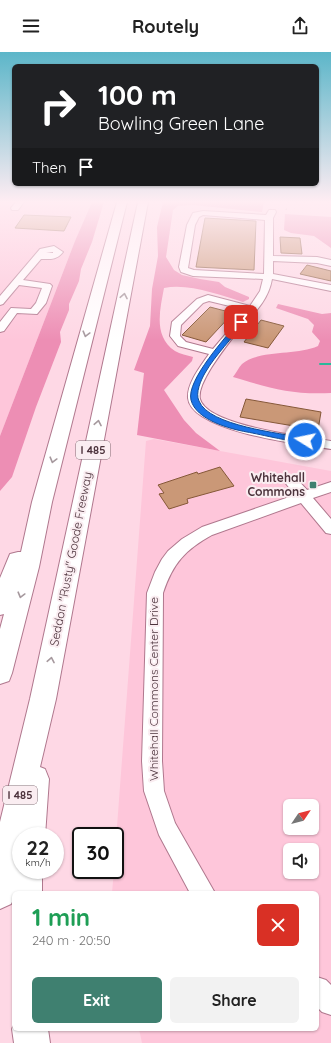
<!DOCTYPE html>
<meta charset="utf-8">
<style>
:root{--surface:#fff;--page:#f2f2f2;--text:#222;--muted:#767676;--accent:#3f8070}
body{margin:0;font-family:Quicksand,sans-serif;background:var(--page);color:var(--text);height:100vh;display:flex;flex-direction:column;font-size:15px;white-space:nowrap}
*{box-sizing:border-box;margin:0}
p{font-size:13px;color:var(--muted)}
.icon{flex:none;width:22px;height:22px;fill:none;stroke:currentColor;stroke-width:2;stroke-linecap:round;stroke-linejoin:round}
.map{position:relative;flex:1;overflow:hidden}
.panel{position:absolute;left:12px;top:839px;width:307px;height:140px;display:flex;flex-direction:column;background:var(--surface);border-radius:6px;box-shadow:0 1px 3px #0004}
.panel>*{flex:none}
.hud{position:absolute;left:12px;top:12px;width:307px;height:122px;border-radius:6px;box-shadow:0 1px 3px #0004;background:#202124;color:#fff;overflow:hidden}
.needle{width:26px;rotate:55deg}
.fabs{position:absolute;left:283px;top:747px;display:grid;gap:8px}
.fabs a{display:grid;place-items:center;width:36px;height:36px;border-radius:6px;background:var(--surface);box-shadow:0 1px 3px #0004;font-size:20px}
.speed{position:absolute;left:12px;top:775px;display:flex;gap:8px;font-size:20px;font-weight:700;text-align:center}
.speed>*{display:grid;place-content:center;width:52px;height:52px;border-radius:50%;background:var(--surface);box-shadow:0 1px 3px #0004;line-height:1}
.speed small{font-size:10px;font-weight:400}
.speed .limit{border:2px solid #111;border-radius:6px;background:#fff;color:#111}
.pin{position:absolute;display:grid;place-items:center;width:34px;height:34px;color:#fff;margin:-17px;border-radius:8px;box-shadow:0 2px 6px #0006}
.me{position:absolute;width:44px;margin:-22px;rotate:280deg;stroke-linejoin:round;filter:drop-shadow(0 0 3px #0008)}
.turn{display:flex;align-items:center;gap:14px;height:84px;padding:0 20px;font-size:18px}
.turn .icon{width:52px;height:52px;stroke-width:2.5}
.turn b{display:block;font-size:28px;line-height:34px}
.then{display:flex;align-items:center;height:38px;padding:0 20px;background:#0003;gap:8px;font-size:15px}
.round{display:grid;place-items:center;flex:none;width:42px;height:42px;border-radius:6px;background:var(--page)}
.overview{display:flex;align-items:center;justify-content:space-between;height:68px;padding:0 20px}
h1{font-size:24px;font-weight:700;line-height:30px;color:#1e9e55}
.cta{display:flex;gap:8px;margin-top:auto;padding:8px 20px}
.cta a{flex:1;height:46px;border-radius:6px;background:var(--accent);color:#fff;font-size:16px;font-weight:700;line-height:46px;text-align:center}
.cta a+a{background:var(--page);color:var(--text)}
header{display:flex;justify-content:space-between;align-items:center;height:52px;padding:0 20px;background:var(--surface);font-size:18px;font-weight:700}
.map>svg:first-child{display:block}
.built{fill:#fec6da;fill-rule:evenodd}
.forest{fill:#ed8eb4}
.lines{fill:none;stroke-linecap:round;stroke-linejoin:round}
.stream{stroke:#2bb89a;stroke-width:2}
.building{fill:#ca9877;stroke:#855838}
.minor-casing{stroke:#b0788e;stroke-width:2}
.highway-casing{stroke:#b0788e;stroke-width:2}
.path{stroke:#aa8a95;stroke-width:1;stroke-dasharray:1.5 1.5;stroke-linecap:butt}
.minor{fill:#fff;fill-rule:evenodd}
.highway{fill:#fff;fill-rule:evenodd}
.oneway{stroke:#a6999e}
.route{fill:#1a73e8;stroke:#114b97}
.poi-dot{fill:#3f8070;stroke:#faedf1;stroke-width:1.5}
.labels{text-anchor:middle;stroke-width:4;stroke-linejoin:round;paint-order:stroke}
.shield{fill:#faedf1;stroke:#806b72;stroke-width:1}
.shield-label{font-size:11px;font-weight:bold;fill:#4c333c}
.poi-label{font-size:12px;font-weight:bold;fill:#4c333c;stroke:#faedf1;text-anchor:end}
.street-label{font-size:12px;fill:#4c333c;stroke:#faedf1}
</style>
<header><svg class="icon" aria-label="menu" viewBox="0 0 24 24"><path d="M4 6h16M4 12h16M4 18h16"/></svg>Routely<svg class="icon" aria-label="share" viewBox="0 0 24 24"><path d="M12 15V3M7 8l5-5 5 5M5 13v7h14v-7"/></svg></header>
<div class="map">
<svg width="331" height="991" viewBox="0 0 331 991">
<rect width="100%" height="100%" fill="#fed8e5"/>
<g class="built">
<path d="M0,150H92L75,189L0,384Z"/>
<path d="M154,387L331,419V991H142L139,977H317V841H112L114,818H115V801L146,389ZM290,754H312V776H290ZM290,798H312V820H290Z"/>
</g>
<g class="forest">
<path d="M92,150H104L92,190L81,217L79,229L69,252V258L60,280L61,290L36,355L12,425L0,439V384L75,189Z"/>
<path d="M163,150H264L262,160L193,153L178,154L173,158L166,205L174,218L182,223L200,227L219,230L225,235L249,245V247L243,250C219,243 189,231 164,236C160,258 153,284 175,299C180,302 187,303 193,305L192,309L164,338L184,368L196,381L220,399L137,383L144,321L134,318L150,274L152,237L158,204L157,175Z"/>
<path d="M285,162L331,165V196L314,184L291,181L284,178Z"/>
<path d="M278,252L322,262L331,261V341C292,343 270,336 233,325C236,321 239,315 242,312C261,297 296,304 318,294L320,289L312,280L314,273L308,267L276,256Z"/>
</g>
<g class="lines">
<path class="stream" d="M320,312H331"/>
</g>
<g class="building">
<path d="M24,163L71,165L64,179L15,176Z"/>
<path d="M205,166L256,169L254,218L196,215Z"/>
<path d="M280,185L300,186L302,202L281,201Z"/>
<path d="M307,213L331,219V229L300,222Z"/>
<path d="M210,255L233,261L206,290L182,283Z"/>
<path d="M261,268L284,274L268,296L244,290Z"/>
<path d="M246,347L321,360L318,378L240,365Z"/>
<path d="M220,415L234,434L187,447L188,451L169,457L159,442L164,441L158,433L197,420L198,422Z"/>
</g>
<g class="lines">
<g class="minor-casing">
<g id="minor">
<path d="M16,150H24L18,158H12L11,156Z"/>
<path d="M269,158H275L276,160L273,166V204L317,205L331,208V214L317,211L273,209V222L331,233V239L272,227C268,250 252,263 237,280C228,292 196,331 200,347C207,374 306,385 331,389V397C304,393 191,380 188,346C187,331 201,314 209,302L178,294L170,284L172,270L197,247L208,243L250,254L260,239L263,227L193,224L181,220L179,215L187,173L193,161L203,159L266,163ZM203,163L265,168L264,222L194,218L188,216L195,173L199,165ZM209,249L246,258L213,297L186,290L180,284L181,273L203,251Z"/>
<path d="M54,194L63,200C57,208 51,207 41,207L23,228L50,232L52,234L46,251L37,262L17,261L4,279L0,280V270L11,256L31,257L36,251L42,236L19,233L3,252L0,253V244L40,197ZM53,200V201H45H46Z"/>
<path d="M290,423L295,425L307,438L331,430V440L313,446L331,467V482L326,481L301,451L212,483C185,498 173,511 163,541L162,709L164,739L175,771L215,841H190L159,783L144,739L142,709L147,541L155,520L162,507L168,499L182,487L202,475L295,443L283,428L285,425Z"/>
<path d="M317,925L326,928L331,933V963L322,960L317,955Z"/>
</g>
</g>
<g class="highway-casing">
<g id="highway">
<path d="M117,150H127L52,450L39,515L12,621L9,629L0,632V577L4,562L0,563V526L10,502L18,500H21L32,450Z"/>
<path d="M138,150H148L56,647L40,715L45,717L49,727L45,784H21V818H42V841H14V850L13,848L11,852L0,857V770L30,647Z"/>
<path d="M14,972V977H48L50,991H14L12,977Z"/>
</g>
</g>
<path class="path" d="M286,158L287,155"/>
<use href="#minor" class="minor"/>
<use href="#highway" class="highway"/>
</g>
<defs><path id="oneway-chevron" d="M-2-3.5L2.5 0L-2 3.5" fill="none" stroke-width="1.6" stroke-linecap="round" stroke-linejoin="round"/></defs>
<g class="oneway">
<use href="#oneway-chevron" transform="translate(124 244) rotate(-79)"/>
<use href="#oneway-chevron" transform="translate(86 282) rotate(105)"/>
<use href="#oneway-chevron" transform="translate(98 371) rotate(-79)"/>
<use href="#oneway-chevron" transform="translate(53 408) rotate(105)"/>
<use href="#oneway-chevron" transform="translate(21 543) rotate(105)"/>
<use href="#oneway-chevron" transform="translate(51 608) rotate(-79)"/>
</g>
<linearGradient id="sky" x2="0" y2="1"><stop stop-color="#5cb6c9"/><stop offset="0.52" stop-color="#ffedf3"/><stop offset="1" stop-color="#ffedf3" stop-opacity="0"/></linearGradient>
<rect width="331" height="288" fill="url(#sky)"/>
<path class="route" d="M239,269L244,270C232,287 216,302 205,321C201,328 195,341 199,349C209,374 280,381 305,386L309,388L308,390C299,392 259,382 247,380C230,377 196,368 191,348C186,328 227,284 239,269Z"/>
<rect class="poi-dot" x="309" y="429" width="8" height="8" rx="2"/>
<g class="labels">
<g class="shield">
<rect x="76" y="389" width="34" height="18" rx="3"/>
<rect x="3" y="734" width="34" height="18" rx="3"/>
</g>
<g class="shield-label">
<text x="93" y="402">I 485</text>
<text x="20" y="747">I 485</text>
</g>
<g class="poi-label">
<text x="305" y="430">Whitehall<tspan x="305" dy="14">Commons</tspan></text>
</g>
<g class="street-label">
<text transform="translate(71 507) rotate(-79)" y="4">Seddon "Rusty" Goode Freeway</text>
<text transform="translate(154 637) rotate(-90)" y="4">Whitehall Commons Center Drive</text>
</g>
</g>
</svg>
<div class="fabs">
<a><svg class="needle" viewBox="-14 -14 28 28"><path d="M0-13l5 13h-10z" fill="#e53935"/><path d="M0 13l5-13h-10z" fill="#767676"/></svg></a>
<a><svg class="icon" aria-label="sound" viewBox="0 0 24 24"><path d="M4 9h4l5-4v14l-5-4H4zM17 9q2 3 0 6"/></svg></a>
</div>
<div class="speed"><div>22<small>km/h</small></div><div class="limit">30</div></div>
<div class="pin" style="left:241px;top:270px;background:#d93025"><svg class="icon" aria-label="arrive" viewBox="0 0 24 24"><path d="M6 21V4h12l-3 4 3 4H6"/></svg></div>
<svg class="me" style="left:305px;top:388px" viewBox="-20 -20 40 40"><circle r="17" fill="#1a73e8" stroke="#fff" stroke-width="3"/><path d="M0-11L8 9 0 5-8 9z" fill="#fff"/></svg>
<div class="hud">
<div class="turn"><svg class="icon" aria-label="right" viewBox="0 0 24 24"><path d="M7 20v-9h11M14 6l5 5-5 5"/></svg><div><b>100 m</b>Bowling Green Lane</div></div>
<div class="then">Then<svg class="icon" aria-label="arrive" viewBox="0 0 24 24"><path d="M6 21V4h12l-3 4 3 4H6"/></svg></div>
</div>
<section class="panel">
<div class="overview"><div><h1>1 min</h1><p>240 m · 20:50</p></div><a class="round" style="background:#d93025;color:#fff"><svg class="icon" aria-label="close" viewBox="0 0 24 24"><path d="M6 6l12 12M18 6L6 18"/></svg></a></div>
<div class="cta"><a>Exit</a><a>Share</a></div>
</section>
</div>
